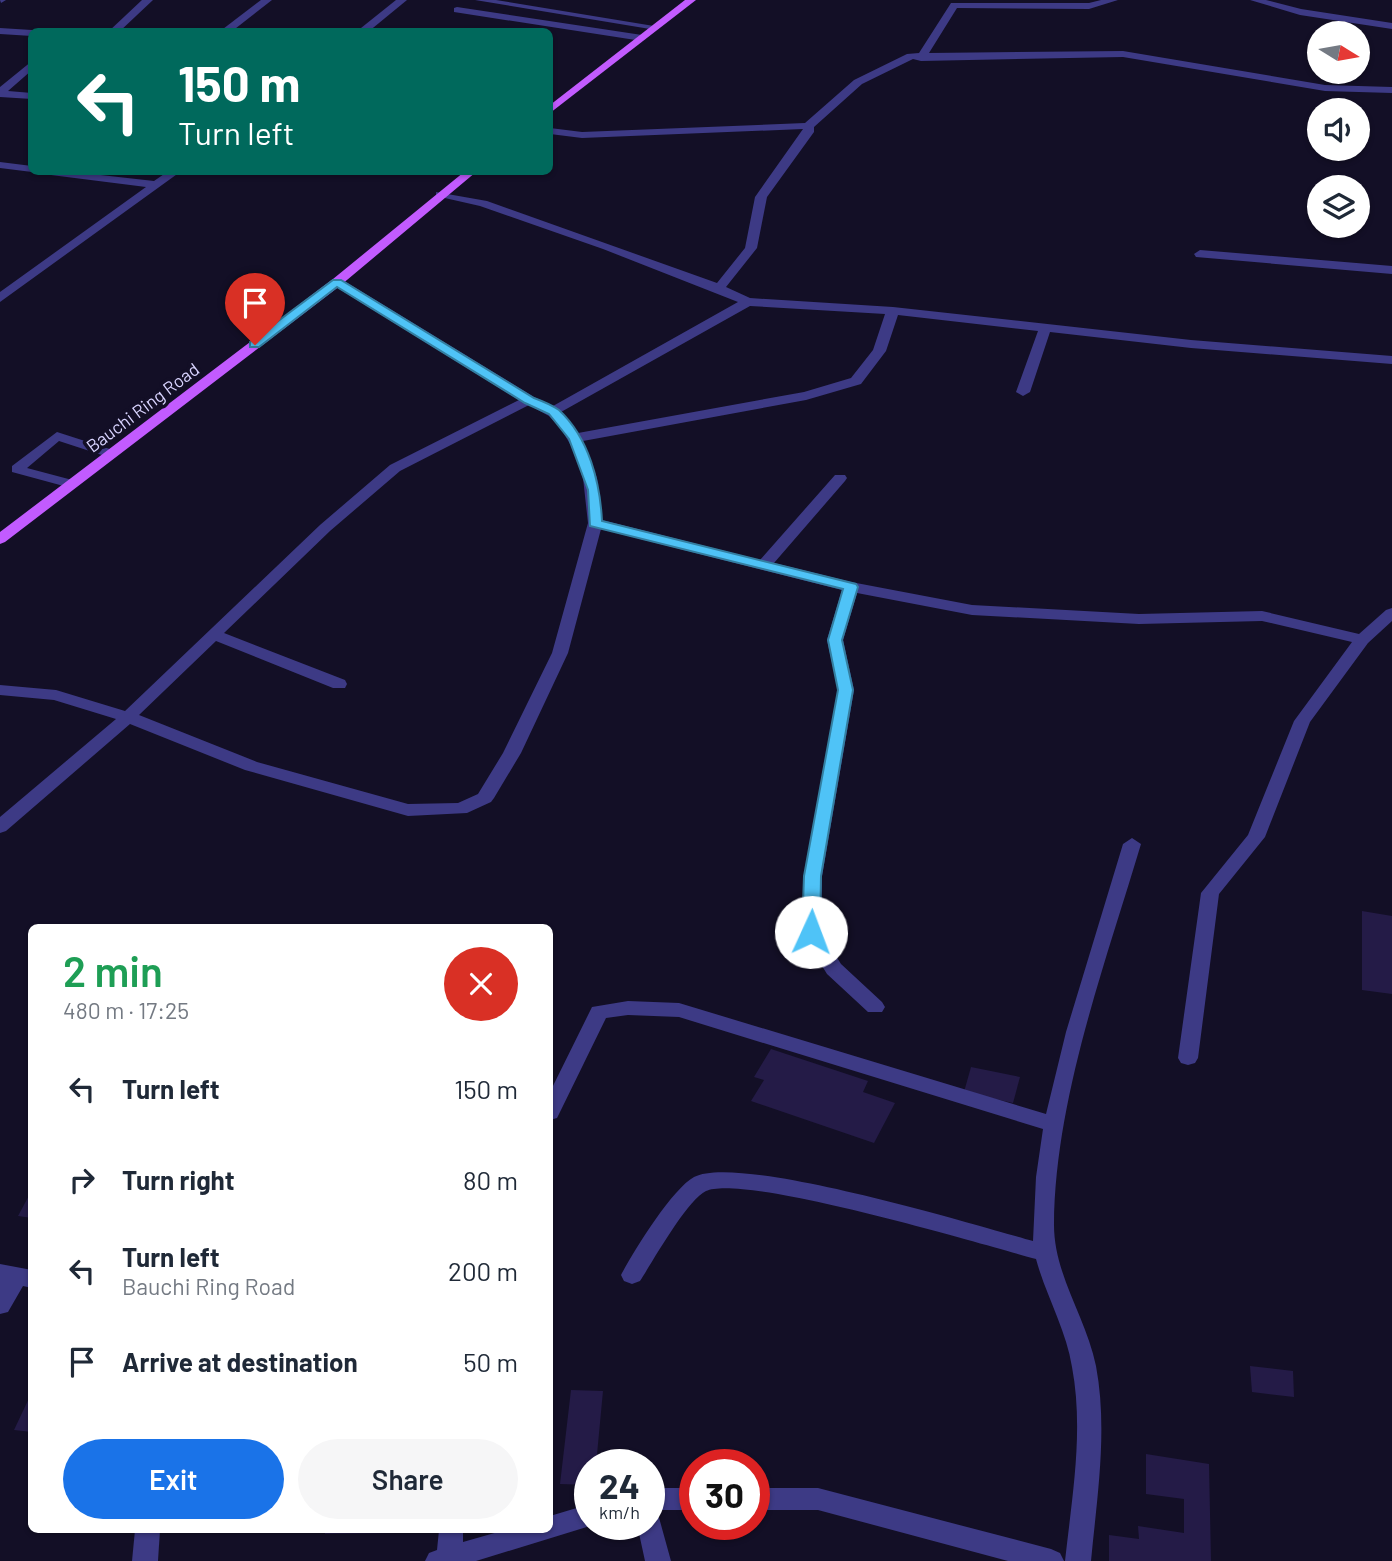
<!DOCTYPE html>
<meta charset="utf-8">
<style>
:root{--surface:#fff;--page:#f6f6f7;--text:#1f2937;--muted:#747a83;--accent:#1a73e8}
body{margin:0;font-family:Barlow,sans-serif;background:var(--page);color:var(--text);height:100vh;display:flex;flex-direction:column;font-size:26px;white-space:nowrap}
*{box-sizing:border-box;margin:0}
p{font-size:23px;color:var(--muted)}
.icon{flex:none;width:38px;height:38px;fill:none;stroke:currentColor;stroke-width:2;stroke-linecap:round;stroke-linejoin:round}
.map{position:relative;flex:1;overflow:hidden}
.side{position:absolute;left:28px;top:924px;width:525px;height:609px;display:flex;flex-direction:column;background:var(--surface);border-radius:10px;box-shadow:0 2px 5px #0004}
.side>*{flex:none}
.banner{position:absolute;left:28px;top:28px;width:525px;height:147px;border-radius:10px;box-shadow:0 2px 5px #0004;background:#00695c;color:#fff;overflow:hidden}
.needle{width:46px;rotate:101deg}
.tools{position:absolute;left:1307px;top:21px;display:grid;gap:14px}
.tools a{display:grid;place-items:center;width:63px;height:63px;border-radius:50%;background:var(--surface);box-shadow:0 2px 5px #0004;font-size:35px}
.speed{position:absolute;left:574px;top:1449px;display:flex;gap:14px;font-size:35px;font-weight:700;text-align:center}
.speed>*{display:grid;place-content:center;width:91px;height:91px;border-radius:50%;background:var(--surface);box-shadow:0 2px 5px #0004;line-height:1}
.speed small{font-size:18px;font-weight:400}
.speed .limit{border:10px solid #d22;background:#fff;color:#111}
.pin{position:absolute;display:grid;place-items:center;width:60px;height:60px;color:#fff;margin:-72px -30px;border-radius:50% 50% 50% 0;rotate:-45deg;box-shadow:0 0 7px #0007}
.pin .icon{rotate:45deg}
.me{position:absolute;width:77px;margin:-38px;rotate:2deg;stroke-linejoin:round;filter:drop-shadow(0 0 5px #0008)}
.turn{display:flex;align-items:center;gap:24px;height:147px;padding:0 35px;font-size:32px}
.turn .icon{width:91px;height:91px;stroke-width:2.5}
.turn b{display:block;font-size:49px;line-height:60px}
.round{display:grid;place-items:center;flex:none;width:74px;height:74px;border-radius:37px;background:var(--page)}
.overview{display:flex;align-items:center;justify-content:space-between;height:119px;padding:0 35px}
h1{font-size:42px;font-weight:600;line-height:52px;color:#1e9e55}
.action{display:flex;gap:14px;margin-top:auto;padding:14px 35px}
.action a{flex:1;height:80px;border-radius:42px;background:var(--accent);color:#fff;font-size:28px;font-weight:600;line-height:80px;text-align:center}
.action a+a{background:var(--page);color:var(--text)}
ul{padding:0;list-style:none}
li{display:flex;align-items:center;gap:21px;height:91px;padding:0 35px}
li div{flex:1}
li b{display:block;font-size:26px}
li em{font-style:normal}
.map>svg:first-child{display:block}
.building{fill:#241b47}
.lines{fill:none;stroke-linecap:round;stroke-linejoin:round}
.lane{fill:#3d3a85;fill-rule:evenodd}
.street{fill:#3d3a85;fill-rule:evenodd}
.primary{fill:#c25bff;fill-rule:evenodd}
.route{fill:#4fc3f7;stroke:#337fa1;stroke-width:2}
.labels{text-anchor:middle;stroke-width:7;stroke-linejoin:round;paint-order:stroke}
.far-street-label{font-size:18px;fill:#d9d4ff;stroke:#130f26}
</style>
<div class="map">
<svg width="1392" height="1561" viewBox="0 0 1392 1561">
<rect width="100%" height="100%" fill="#130f26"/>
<g class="building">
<path d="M1362,911L1392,916V994L1362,990Z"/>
<path d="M771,1049L868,1081L863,1092L895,1103L874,1143L751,1101L764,1080L754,1077Z"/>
<path d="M971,1067L1020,1077L1013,1103L964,1092Z"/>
<path d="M32,1190V1218L18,1216Z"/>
<path d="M1250,1366L1293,1371L1294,1397L1252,1392Z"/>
<path d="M571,1390L603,1391L596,1465H590V1485L560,1484Z"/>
<path d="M32,1392V1432L14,1430Z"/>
<path d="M1146,1454L1209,1464L1211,1561H1109V1535L1139,1539L1138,1526L1184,1533V1499L1146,1494Z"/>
<path d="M325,1530H398L397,1533L325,1534Z"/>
</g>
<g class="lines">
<g class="lane">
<path d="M475,0H496L660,27L656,30Z"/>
<path d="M457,7L642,35L646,38L642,41L454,12V8Z"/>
<path d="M57,432L116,451L117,454L111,458L59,441L27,468L76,481L78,484L71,488L12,472V466Z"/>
</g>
<g class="street">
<path d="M0,0H6L1,3Z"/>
<path d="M142,0H153L119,32H108Z"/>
<path d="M261,0H272L231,32H219Z"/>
<path d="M396,0H407L368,32H356Z"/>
<path d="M1101,0H1118L1089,9L957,8L929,53L1123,51L1325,85L1392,87V93L1325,91L1123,57L921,61L913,59L862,84L814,127V132L767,197L757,248L726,287L750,298L893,307L1191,340L1392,356V364L1191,348L1050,332L1030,392L1023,396L1016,392L1038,331L898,315L886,351L861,384L806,400L583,441L597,478L602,520L760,560L835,475H845L847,478L845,481L774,563L851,582L972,605L1139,614L1262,611L1359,634L1386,610L1392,608V621L1368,643L1310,722L1265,837L1219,894L1198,1058L1195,1063L1188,1065L1181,1063L1178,1058L1201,893L1248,835L1294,721L1352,642L1262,621L1139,624L972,615L857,593L843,640L854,690L822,876L821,932L841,964L882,1002L885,1007L882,1012H868L827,974L801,932L804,876L838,690L827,640L842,590L601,529L568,653L521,753L494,798L491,802L467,813L408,816L245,770L130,724L6,831L0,833V817L116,719L54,700L0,695V685L56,690L125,711L320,525L390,465L519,400L333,285V279H341L534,397L553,406L738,302L603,249L480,206L436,196V192L487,201L717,283L745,248L755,197L803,129L582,138L550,134V128L582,132L805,123L854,80L907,54L919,53L951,3H1089ZM750,306L885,314L873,350L851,378L804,392L578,433L561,412ZM529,405L549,416L560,427L573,449L583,478L588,523L552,653L503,753L478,794L458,803L408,804L257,762L139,715L216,641L333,688H345L347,684L345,680L224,633L330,531L400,471Z"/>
<path d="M1250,0H1266L1301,9L1392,23V29L1300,15Z"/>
<path d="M0,28L32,30L36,32H32V36L0,34Z"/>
<path d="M32,61V70L8,91L32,93V99L0,97V87Z"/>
<path d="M0,162L32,166V172H36H32L0,168Z"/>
<path d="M46,172H74L154,181L167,172H180L0,302V292L146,187L51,175Z"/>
<path d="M1200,250L1392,266V274L1196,257L1194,254Z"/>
<path d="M1132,838L1141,844C1105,965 1055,1098 1054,1225C1054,1275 1086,1317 1096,1366C1108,1430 1097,1497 1091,1561H1065C1072,1497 1084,1431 1072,1367C1066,1329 1046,1296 1036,1259C985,1245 743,1173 706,1191C687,1200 653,1261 640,1281L632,1284L624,1281L621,1275C633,1252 672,1189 694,1177C738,1153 975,1225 1033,1241L1036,1177L1043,1129L679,1017L628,1015L606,1018L560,1112L557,1118L550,1120V1092L592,1007L628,1001L679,1003L1046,1114L1066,1032L1123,844Z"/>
<path d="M0,1264L32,1270V1288L23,1286L8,1312L0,1314Z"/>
<rect x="649" y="1488" width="46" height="22"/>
<path d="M754,1488H818L1051,1549L1060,1553L1064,1561H1008L818,1510H754Z"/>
<path d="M590,1504V1524H595L590,1526L476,1561H425L429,1553L437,1550L439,1530H463V1542L505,1530H550V1516Z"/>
<path d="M649,1511L658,1514L671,1561H645L637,1524H649Z"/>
<path d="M135,1530H160L158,1561H132Z"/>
</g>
<g class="primary">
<path d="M685,0H696L550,113V105Z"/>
<path d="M464,172H476L341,285L5,542L0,544V532L333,279Z"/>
</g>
</g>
<path class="route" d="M333,280H341L534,398C542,401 552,405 559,410C589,438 600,482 602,521L856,584L858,587L842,640L853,690L821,876L820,932L817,936L811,938L802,932L804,876L838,690L828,640L843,589L590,526L588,490L569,439L549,414L525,403L337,287L259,347H250V342Z"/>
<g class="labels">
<g class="far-street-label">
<text transform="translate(143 408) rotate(-37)" y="6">Bauchi Ring Road</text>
</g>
</g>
</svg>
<div class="tools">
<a><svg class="needle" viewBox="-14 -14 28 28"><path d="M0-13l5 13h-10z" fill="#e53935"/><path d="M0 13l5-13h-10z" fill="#747a83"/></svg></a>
<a><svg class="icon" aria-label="sound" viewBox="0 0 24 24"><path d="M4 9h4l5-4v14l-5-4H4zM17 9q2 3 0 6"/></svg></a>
<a><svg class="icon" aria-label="layers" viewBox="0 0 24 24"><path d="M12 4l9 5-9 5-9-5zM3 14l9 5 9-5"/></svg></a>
</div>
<div class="speed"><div>24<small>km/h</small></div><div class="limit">30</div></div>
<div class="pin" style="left:255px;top:345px;background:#d93025"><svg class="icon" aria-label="arrive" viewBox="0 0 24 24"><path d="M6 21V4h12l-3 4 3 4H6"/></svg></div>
<svg class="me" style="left:811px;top:932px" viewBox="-20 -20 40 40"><circle r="19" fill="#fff"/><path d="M0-13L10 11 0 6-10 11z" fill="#4fc3f7"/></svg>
<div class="banner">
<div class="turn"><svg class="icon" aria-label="left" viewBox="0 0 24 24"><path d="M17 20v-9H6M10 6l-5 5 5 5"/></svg><div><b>150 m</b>Turn left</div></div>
</div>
<section class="side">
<div class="overview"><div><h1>2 min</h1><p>480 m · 17:25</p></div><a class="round" style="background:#d93025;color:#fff"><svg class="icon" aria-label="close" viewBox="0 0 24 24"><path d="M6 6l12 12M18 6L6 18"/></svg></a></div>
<ul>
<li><svg class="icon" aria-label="left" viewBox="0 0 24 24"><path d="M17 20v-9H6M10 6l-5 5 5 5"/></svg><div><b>Turn left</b></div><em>150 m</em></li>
<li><svg class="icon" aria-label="right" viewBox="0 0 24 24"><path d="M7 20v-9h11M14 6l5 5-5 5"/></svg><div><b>Turn right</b></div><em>80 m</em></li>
<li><svg class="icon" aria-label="left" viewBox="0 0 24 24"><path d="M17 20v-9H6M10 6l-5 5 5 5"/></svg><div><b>Turn left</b><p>Bauchi Ring Road</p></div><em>200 m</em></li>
<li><svg class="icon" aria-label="arrive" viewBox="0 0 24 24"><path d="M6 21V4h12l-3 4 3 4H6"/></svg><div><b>Arrive at destination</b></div><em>50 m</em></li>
</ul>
<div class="action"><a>Exit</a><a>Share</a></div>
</section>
</div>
